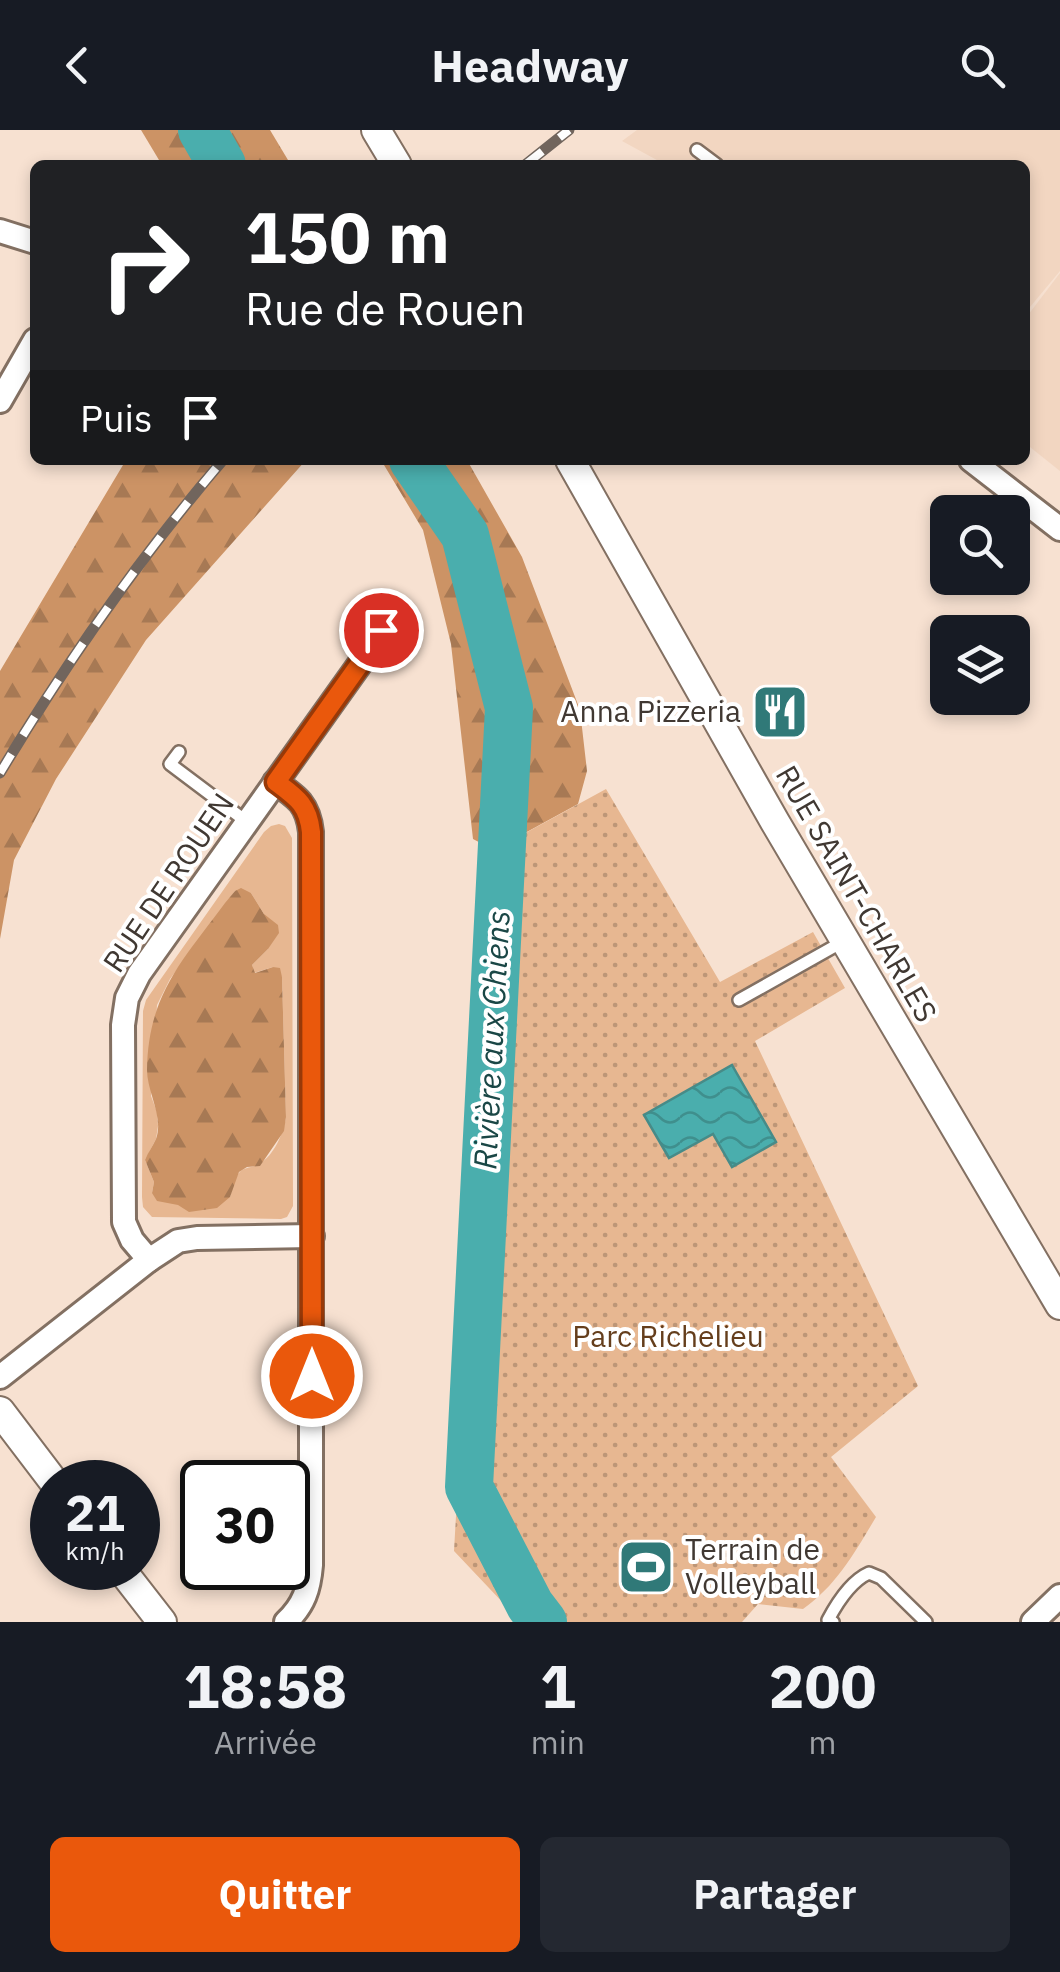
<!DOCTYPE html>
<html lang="fr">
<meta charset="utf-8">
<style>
:root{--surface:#171b24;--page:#242831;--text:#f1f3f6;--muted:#9ea1a6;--accent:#ea580c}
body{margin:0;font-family:"IBM Plex Sans",sans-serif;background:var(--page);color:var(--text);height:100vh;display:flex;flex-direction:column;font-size:38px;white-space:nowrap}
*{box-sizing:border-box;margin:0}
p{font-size:32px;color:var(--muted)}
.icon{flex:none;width:55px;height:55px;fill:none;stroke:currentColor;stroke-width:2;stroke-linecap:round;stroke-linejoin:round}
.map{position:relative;height:1492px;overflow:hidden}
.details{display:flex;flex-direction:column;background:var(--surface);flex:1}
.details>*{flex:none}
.guide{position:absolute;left:30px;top:30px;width:1000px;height:305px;border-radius:15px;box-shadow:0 5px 15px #0003;background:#202124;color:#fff;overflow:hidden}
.tools{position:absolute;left:930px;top:365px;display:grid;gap:20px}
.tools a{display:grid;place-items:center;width:100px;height:100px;border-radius:15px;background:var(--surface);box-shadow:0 5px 15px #0003;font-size:50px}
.speed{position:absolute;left:30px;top:1330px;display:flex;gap:20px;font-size:50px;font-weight:700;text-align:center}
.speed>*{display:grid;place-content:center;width:130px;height:130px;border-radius:50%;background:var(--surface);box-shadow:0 5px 15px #0003;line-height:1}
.speed small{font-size:25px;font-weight:400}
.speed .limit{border:5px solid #111;border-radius:15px;background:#fff;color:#111}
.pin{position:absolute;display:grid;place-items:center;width:85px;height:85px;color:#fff;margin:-42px;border:5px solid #fff;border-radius:50%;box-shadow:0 2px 10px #0007}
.me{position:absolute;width:110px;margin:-55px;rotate:0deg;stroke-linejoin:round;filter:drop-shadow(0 0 8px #0008)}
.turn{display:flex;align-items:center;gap:35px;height:210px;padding:0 50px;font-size:45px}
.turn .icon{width:130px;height:130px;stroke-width:2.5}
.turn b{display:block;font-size:70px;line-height:85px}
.then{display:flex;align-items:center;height:95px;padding:0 50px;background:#0003;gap:20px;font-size:38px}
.eta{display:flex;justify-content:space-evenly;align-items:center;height:170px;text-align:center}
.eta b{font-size:60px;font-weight:700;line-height:70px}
.primary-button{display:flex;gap:20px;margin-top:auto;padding:20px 50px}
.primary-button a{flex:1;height:115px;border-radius:15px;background:var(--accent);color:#fff;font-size:40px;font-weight:700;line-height:115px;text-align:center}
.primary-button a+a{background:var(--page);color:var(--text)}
header{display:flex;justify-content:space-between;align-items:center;height:130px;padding:0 50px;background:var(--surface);font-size:45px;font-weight:700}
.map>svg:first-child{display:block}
.built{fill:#f2d6c1}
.grass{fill:#e7b791;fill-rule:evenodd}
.forest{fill:url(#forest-firs)}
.park{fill:url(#park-dots)}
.water{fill:url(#water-waves);stroke:#478b88;stroke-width:2.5}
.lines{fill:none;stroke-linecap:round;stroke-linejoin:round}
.river{stroke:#4aaead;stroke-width:48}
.service-casing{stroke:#837062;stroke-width:16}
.minor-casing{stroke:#837062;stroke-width:28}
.tertiary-casing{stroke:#837062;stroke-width:32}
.service{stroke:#fff;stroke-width:11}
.minor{stroke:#fff;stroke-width:22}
.tertiary{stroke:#fff;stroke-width:28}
.rail-casing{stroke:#71655d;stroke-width:11}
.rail{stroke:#fff;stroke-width:8;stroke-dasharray:22;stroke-linecap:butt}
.route-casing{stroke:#983908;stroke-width:25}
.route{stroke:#ea580c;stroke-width:18}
.labels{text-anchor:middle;stroke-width:8;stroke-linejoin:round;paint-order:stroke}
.poi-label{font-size:30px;fill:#403832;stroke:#fff;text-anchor:end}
.street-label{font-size:30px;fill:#403832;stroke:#fff}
.park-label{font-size:30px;fill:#653e1c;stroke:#fff}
.water-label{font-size:32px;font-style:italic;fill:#1a4746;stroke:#fff}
</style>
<header><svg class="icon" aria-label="back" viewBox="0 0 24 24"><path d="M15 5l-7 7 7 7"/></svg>Headway<svg class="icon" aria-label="search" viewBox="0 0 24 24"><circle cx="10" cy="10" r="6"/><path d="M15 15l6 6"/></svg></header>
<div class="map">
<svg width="1060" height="1492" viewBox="0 0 1060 1492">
<defs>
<pattern id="forest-firs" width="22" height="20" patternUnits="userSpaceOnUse" patternTransform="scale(2.5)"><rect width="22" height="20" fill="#cc9365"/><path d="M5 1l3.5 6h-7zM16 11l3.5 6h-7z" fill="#a77954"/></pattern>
<pattern id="park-dots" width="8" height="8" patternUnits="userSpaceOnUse" patternTransform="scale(2.5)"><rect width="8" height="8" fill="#e7b791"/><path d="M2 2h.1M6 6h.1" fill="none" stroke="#bd9677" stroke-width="1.8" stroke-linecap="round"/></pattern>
<pattern id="water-waves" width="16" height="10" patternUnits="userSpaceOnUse" patternTransform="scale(2.5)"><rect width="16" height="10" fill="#4aaead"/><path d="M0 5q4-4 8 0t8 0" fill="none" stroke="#3f8f8d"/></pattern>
</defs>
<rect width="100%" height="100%" fill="#f7e1d1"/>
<g class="built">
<path d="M637,0H1060V141L1025,183V35H666L622,11Z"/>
<path d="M1060,143V341L1025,313V189Z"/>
</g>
<path class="grass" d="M279,694L285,696L292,708L293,1076L287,1087L281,1089L152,1087L143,1077L142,1067L143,881L146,870L264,702L271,696ZM235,761L251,763L264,784L268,819L252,835L254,843L273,837L282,847L286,987C284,1002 274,1026 259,1034C251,1039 244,1036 238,1044C234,1050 232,1060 230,1067L152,1063L154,1052L145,1030L156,1009L158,996L157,982L151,966L157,875L170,849Z"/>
<g class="forest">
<path d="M141,0H270L291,35H162Z"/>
<path d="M126,330H306L146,510L56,649L14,730L0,809V541Z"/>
<path d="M381,330H467L522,427L580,580L587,641L578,674L494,720L473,709L451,514L423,400Z"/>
<path d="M241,758L251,763L264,784L278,795L279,803L268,819L252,835L255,843L273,837L280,838L282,847L286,987L284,1001L260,1036L247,1037L239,1042L230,1067L217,1078L189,1082L178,1075L157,1071L152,1063L154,1052L145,1030C148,1022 153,1016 156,1009C164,987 147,962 147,940C148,864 183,830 225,773L235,761Z"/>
</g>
<path class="park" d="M606,659L720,852L813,802L845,858L755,911L918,1256L831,1327L876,1387C855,1422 837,1455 803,1479L758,1474L742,1492H521L454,1421L494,720Z"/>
<path class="water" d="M732,935L776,1012L732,1037L713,1004L669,1028L644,985Z"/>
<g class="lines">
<g class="river">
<path d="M202,0L222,35"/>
<path d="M413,330L465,405L509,578L469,1357L530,1475L543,1492"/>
</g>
<g class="service-casing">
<g id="service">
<path d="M697,20L717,35"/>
<path d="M179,622L170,634L247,692"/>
<path d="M739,870L844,811"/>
<path d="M833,1492L828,1490C837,1473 851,1451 869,1443L881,1448L926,1492"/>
</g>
</g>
<g class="minor-casing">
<g id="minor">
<path d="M0,101L35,112"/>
<path d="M0,271L35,210"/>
<path d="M971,330L1060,399"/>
<path d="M275,652C297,667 308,674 311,702V1435C309,1459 304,1475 286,1492"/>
<path d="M149,1130L132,1110L124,1092L123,895L127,868L139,844L364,528L381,500"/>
<path d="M0,1247L149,1130L178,1111L197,1108L312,1106"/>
<path d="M1033,1492L1060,1466"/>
</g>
</g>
<g class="tertiary-casing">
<g id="tertiary">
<path d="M376,0L397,35"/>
<path d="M570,330L775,692L1060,1175"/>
<path d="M0,1281L54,1352"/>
<path d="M120,1438L162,1492"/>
</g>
</g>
<use href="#service" class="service"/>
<use href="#minor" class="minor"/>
<use href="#tertiary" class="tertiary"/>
<g class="rail-casing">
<g id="rail">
<path d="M525,35L569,0"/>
<path d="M0,643C66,533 140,427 223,330"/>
</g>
</g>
<use href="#rail" class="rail"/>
</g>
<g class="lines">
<g class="route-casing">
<path id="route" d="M312,1246L311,702C308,674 296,667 276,652L364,528L381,500"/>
</g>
<use href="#route" class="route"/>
</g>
<defs>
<g id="restaurant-square" transform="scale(2.875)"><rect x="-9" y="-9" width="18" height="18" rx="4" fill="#307978" stroke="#fff"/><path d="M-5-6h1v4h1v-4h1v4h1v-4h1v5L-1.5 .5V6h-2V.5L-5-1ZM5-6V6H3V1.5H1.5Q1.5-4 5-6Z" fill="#fff"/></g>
<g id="stadium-square" transform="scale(2.875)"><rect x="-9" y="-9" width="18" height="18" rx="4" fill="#307978" stroke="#fff"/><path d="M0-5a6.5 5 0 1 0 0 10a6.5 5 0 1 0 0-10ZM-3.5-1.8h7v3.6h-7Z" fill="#fff"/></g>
</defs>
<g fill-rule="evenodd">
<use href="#restaurant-square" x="780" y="582"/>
<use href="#stadium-square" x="646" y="1437"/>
</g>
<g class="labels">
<g class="poi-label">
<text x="741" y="592">Anna Pizzeria</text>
<text x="685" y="1430" text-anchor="start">Terrain de<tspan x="685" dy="34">Volleyball</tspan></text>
</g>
<g class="street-label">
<text transform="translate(169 753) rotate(-56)" y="10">RUE DE ROUEN</text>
<text transform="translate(856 764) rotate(60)" y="10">RUE SAINT-CHARLES</text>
</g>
<g class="park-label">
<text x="668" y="1217">Parc Richelieu</text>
</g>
<g class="water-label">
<text transform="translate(492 910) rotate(-87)" y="11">Rivière aux Chiens</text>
</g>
</g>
</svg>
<div class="tools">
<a><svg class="icon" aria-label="search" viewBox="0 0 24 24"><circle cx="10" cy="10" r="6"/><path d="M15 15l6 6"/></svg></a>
<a><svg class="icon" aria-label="layers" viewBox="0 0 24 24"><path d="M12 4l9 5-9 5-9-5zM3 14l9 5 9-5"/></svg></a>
</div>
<div class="speed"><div>21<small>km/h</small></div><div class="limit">30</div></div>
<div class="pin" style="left:381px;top:500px;background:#d93025"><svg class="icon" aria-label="arrive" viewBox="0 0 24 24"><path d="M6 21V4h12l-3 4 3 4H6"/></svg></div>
<svg class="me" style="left:312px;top:1246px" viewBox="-20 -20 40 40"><circle r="17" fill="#ea580c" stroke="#fff" stroke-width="3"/><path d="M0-11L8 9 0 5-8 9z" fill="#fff"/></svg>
<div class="guide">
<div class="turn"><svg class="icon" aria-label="right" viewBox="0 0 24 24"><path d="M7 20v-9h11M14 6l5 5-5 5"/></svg><div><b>150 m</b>Rue de Rouen</div></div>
<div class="then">Puis<svg class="icon" aria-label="arrive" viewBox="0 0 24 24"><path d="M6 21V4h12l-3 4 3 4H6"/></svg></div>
</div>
</div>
<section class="details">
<div class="eta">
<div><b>18:58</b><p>Arrivée</p></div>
<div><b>1</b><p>min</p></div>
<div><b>200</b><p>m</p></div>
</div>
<div class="primary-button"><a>Quitter</a><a>Partager</a></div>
</section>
